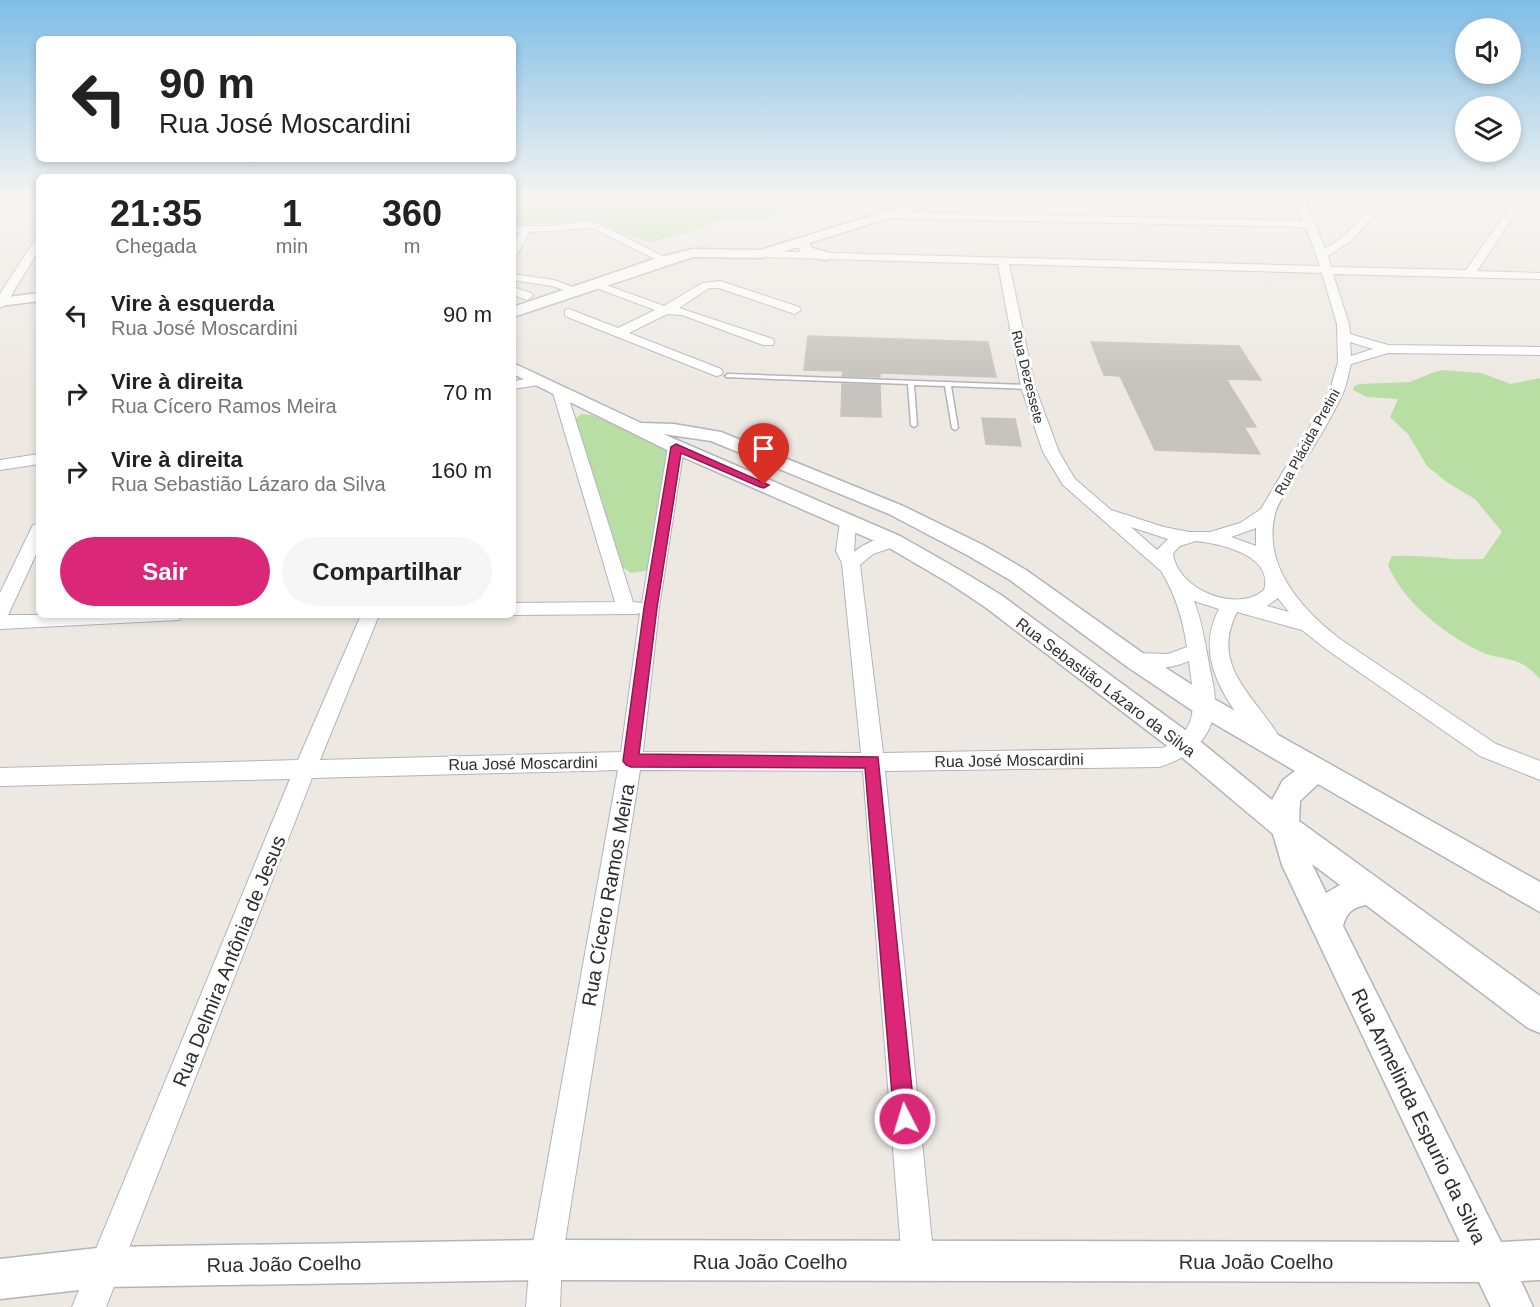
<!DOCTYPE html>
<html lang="pt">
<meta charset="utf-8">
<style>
:root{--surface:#fff;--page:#f6f6f6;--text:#222;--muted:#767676;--accent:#db2777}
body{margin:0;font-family:Arial,sans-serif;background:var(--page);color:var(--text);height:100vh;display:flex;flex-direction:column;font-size:22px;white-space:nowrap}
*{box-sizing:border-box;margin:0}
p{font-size:20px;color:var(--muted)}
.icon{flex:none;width:33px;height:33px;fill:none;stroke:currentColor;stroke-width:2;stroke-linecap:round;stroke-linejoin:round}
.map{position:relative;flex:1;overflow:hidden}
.side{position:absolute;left:36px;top:174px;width:480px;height:444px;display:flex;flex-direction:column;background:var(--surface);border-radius:9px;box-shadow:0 3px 9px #0003}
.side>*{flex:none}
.top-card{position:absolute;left:36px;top:36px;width:480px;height:126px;border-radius:9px;box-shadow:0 3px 9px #0003;background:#fff;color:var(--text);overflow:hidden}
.buttons{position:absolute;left:1455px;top:18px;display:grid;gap:12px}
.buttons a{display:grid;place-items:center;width:66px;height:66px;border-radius:50%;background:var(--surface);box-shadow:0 3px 9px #0003;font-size:30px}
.pin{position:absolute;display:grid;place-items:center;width:51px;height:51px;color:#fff;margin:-62px -26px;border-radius:50% 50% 50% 0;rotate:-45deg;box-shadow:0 0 6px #0007}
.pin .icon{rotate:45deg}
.me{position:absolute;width:66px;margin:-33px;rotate:355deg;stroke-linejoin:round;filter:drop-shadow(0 0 4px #0008)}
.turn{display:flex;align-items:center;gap:21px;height:126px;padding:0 24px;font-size:27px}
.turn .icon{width:78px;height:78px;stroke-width:2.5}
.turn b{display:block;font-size:42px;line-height:51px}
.eta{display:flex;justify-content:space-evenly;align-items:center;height:102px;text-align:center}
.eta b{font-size:36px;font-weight:600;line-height:42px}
.cta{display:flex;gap:12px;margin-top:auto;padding:12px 24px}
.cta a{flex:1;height:69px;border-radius:36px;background:var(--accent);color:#fff;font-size:24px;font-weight:600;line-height:69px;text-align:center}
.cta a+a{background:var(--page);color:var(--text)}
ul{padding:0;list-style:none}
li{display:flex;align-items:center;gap:18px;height:78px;padding:0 24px}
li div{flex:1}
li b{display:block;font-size:22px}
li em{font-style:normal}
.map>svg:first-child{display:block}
.green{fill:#b8dea4}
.building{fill:#c6c2bd;stroke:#c9c4bb;stroke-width:1.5}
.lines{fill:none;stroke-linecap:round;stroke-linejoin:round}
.service-casing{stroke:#b2b4bc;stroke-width:3}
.minor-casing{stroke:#b2b4bc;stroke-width:2}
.tertiary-casing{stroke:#b2b4bc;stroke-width:3}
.service{fill:#fff;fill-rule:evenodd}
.minor{fill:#fff;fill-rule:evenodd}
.tertiary{fill:#fff;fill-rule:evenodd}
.route{fill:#db2777;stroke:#8e194d;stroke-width:1.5}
.labels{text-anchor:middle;stroke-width:6;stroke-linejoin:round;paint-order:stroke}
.far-street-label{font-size:14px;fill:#2d2d2d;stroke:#fff}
.street-label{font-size:16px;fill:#2d2d2d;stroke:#fff}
.near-street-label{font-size:20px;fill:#2d2d2d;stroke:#fff}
</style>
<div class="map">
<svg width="1540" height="1307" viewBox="0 0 1540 1307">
<rect width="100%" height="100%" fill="#ede8e2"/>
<g class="green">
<path d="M513,199H791L792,201L765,220H721L690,232L648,242L623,234L597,220L513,225Z"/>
<path d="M1444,370L1481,373L1511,384L1540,378V679C1535,674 1529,667 1522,664C1511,658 1498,658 1486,654C1449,638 1403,603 1388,565L1392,556C1423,554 1452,561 1483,559L1502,532L1475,499L1448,483L1427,466L1408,434L1390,417L1398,399L1367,397L1353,390L1354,386L1360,384L1410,382L1434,372Z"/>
<path d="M582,414L592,415L667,449L650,568L645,571L631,573L618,564L571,421Z"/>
</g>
<g class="building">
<path d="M808,336L988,342L996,377L880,373V377L842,376L843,371L804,370Z"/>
<path d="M1091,342L1239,346L1261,380L1226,379L1256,427H1244L1260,454L1155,450L1120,376L1104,375Z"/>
<path d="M842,384L880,385L881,417L841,416Z"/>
<path d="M982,418L1015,419L1021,446L986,444Z"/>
</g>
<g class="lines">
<g class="service-casing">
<path id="service" d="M728,374L1028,385L1031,387L1028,389L951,386L958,428L955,430L952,428L945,386L914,385L917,425L914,427L911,425L908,384L726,377L725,376Z"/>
</g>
<g class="minor-casing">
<g id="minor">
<path d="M0,199H16L0,203Z"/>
<path d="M1295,199H1305L1325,249L1345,235L1380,199H1390L1352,240L1328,256L1331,267L1466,270L1515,199H1525L1477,271L1540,273V279L1333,274L1349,324L1350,334L1388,345L1540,347V355L1388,353L1351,364C1348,374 1347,386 1342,395C1330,422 1312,448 1297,474C1290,487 1278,501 1275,514C1262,566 1302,610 1340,639L1496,744L1540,761V780L1480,756L1326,649L1302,630L1237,612C1208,669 1259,698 1282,742L1279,748L1271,751L1263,748C1232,708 1191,662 1219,609L1194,601C1202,621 1205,643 1209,664C1211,676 1215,689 1215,701C1215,737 1190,758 1159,767L885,771L934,1262L929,1273L918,1278L907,1273L902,1262L863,771L640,770L562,1260L560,1307H526L530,1260L618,770L312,778L106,1307H72L290,779L0,786V768L298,760L361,615H379L320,760L621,752L640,613L636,614L513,615H511L513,603L615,602L553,393L560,389L567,393L633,602L642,603L668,447L676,442L684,447L659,608L643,752L861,753L842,563L836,551L840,522L842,518H854L856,522L854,552C864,543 886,534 899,537L902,541L899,545L873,554L860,565L883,753L1163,748C1203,730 1193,697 1189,661C1170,669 1148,671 1128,665L1125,660L1128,655L1135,653L1168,654L1187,647C1183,620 1176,595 1161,571L1063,485L1043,452L1021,387L998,264L761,257L756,254L761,251L1320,266L1306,227L886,218L881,215L886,212L1303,221ZM1009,264L1322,273L1337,324L1338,362L1329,394L1261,509L1240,523L1210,532H1189L1164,527L1111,510L1075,479L1059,452L1035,387ZM1350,342L1373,349L1351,356ZM1131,527L1168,539L1157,550ZM1256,528V546L1231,537ZM1196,541C1223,544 1274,556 1264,590C1237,614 1176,589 1173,553L1180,546ZM1278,598L1289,612L1267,606Z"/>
<path d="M586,221L599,224L671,260L669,262H661L592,228L529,232L518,253L513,256V243L519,232H513V226H549Z"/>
<path d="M39,238V250L6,304L0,308V294L34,241Z"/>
<path d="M513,274L554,280L581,290L575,294L552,286L513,280Z"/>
<path d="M595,281L664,306L702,283L720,281L799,307L801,310L795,314L719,288H709L679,308L773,339L774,342L773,345H763L682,315L667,314L629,333L721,369L723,372L721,375L716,376L565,316V310L569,309L618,328L655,310L591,286V282Z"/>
<path d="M513,287L531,293L533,296L527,300L513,295Z"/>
<path d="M540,377L547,381L545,384L513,389V381Z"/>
<path d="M39,454V464L0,470V460Z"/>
<path d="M39,524V548L8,615H181L179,620L0,629V593L31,529L33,525Z"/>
</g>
</g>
<g class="tertiary-casing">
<g id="tertiary">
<path d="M926,199H943L941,202L809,243L812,248L830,253L832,256L830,259L825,260L802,254L798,247L761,258L693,257L513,317V307L660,257L693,249L760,250Z"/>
<path d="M39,293V301L0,306V298Z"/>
<path d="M513,363L641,423L674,424L721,432L903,506L983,545L1026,570L1144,654L1214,699L1540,882V912L1318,784L1300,801L1299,821L1540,996V1033L1528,1028L1366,905C1353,907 1346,913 1343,926L1501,1242L1540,1240V1280L1521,1281L1533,1307H1491L1479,1282L546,1280L106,1287L0,1299V1259L106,1247L546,1240L1460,1242L1282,865L1273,834L1178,754L985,607L949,583L886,546L669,451L513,374ZM663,434L711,441L889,514L967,555L1010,580L1126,666L1196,713L1295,771L1283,780L1272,800L1196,738L1001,595L965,573L900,536ZM1312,864L1340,885L1326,893Z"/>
</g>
</g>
<use href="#service" class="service"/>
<use href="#minor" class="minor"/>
<use href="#tertiary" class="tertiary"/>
</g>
<linearGradient id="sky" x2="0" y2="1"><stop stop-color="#7fbde6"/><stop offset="0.52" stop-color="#f7f5f2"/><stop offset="1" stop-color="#f7f5f2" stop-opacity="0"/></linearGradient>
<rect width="1540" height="382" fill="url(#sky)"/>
<path class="route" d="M676,444L769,485L764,488L760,487L681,453L657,608L639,754L878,757L915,1119L912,1127L905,1130L897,1127L894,1119L865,768L631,767L626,765L623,761L644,608L671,447Z"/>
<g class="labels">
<g class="far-street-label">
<text transform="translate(1028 377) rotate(76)" y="5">Rua Dezessete</text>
<text transform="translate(1307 442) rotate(-61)" y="5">Rua Plácida Pretini</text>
</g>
<g class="street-label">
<text transform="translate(1106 687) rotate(37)" y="6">Rua Sebastião Lázaro da Silva</text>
<text transform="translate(1009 760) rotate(-1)" y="6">Rua José Moscardini</text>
<text transform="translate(523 763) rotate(-1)" y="6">Rua José Moscardini</text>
</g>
<g class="near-street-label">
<text transform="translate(608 895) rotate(-80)" y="7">Rua Cícero Ramos Meira</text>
<text transform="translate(229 961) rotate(-68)" y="7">Rua Delmira Antônia de Jesus</text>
<text transform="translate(1419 1116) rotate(64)" y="7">Rua Armelinda Espurio da Silva</text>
<text x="770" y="1269">Rua João Coelho</text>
<text x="1256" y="1269">Rua João Coelho</text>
<text transform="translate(284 1264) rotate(-1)" y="7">Rua João Coelho</text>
</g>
</g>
</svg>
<div class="buttons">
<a><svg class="icon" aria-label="sound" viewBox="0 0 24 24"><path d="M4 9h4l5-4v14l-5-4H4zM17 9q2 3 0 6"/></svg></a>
<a><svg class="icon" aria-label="layers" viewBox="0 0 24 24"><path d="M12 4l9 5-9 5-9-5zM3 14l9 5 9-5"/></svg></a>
</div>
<div class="pin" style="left:764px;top:485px;background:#d93025"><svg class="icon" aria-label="arrive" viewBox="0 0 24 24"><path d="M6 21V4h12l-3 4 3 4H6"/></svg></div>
<svg class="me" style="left:905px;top:1119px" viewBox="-20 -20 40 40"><circle r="17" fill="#db2777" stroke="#fff" stroke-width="3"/><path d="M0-11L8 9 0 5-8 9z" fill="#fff"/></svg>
<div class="top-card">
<div class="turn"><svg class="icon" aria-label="left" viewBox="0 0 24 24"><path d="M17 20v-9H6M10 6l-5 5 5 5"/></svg><div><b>90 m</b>Rua José Moscardini</div></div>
</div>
<section class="side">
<div class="eta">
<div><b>21:35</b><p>Chegada</p></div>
<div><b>1</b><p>min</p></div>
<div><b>360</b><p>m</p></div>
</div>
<ul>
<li><svg class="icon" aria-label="left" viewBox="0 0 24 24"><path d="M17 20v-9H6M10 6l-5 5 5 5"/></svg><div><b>Vire à esquerda</b><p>Rua José Moscardini</p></div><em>90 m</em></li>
<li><svg class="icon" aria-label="right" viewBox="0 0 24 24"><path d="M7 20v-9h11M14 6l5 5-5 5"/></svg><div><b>Vire à direita</b><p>Rua Cícero Ramos Meira</p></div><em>70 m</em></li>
<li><svg class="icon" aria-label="right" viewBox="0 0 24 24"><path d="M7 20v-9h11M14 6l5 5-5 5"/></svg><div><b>Vire à direita</b><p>Rua Sebastião Lázaro da Silva</p></div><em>160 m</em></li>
</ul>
<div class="cta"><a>Sair</a><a>Compartilhar</a></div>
</section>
</div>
